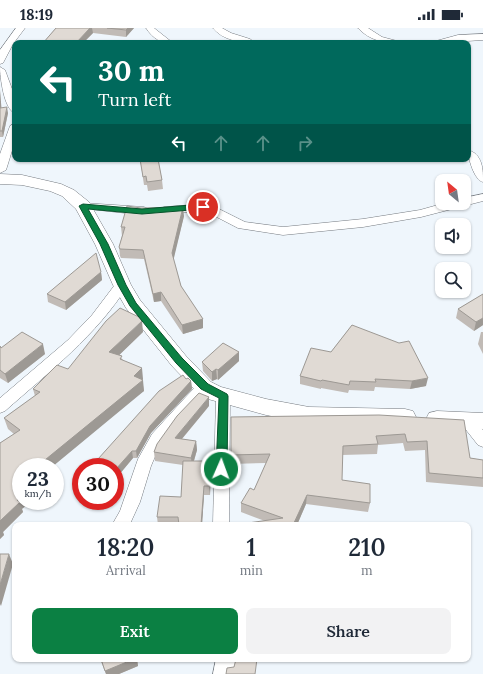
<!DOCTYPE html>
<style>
:root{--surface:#fff;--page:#f2f2f3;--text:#1f2937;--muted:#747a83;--accent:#0b8043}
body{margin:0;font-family:Lora,serif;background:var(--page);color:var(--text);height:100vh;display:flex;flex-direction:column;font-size:15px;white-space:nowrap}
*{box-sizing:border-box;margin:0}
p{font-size:13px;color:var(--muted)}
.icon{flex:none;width:22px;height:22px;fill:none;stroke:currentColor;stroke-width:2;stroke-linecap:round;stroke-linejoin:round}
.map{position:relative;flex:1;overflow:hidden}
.sheet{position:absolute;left:12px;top:494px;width:459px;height:140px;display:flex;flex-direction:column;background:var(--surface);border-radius:8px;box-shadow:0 1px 3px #0004}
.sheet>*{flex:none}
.top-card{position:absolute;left:12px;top:12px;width:459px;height:122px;border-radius:8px;box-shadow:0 1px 3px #0004;background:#00695c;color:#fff;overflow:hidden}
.needle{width:26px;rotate:331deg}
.controls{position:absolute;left:435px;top:146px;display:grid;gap:8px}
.controls a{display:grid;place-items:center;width:36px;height:36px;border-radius:8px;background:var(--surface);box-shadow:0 1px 3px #0004;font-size:20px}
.speed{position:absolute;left:12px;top:430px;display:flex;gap:8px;font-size:20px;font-weight:700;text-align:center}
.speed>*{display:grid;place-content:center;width:52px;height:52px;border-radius:50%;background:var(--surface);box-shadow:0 1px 3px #0004;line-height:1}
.speed small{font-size:10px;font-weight:400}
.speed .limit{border:6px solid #d22;background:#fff;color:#111}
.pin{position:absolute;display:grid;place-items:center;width:34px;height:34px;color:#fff;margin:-17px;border:2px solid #fff;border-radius:50%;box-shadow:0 1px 4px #0007}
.me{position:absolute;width:44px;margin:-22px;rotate:2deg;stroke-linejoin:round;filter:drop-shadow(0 0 3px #0008)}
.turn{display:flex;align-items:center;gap:14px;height:84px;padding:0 20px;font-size:18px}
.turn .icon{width:52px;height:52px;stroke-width:2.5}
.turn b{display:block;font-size:28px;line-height:34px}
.lanes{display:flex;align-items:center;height:38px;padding:0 20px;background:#0003;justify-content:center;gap:20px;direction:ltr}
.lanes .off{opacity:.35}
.eta{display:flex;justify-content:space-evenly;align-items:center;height:68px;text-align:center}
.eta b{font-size:24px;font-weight:600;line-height:28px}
.cta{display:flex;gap:8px;margin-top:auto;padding:8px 20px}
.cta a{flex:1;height:46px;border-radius:8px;background:var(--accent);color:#fff;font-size:16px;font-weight:600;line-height:46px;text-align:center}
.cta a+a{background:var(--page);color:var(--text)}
.status{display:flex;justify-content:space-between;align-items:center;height:28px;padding:0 20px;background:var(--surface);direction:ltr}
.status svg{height:11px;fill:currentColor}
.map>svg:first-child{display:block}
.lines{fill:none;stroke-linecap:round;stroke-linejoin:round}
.street-casing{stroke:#757a80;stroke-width:1}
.secondary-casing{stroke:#757a80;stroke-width:1}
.street{fill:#fff;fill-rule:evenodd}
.secondary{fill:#fff;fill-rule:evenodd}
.wall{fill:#c1bbb6}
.shaded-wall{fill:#9d9994}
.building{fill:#e0dad4;stroke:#9d9994}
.route{fill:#0b8043;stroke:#07532c}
</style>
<div class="status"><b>18:19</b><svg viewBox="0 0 49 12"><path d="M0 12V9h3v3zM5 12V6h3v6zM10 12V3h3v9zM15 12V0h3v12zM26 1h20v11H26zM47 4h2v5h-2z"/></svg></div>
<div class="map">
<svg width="483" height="646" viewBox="0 0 483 646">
<rect width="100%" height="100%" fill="#eff6fc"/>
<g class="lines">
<g class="street-casing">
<g id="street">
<path d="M16,0H25L13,16L3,35L0,36V22Z"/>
<path d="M146,0H154L173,15C161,15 153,11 146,0Z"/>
<path d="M213,0H222L231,5L250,11L255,15C241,15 222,12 213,0Z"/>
<path d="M358,0H368L382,9L397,13L398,15C383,15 369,12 358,0Z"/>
<path d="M483,6V12L435,15L436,13L458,7Z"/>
<path d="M0,39L5,42L15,69V85C4,82 0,49 0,39Z"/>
<path d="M15,95V113L6,142L0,145V126L10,98Z"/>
<path d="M468,122C483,126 483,142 483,154C474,152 468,130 468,122Z"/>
<path d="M483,166V173L421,189L363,199L283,207L238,200L203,182L164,187L160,185L158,183L160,181L164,179L203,176L215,179L245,194L283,199L363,191L420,182L445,175H464V170Z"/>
<path d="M83,175L144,179L148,181L150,183L148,185L144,187L79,180L77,178L79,176Z"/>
<path d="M122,253L127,254L128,257C97,307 49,344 5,383L0,385V370L68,312L92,287L117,254Z"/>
<path d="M204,354L209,355L211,359L177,396L157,424L151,438L140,474L130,496L129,497H112L120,483L138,431L152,406L183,372L199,355Z"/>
<path d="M223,363L228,364L230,368L229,497H213L216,368L218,364Z"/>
<path d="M467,387L472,389L483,402V419L478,417L459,393L462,389Z"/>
<path d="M216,631H236L233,646H213Z"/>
</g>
</g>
<g class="secondary-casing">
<g id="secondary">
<path d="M0,146L22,147L61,156L74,162L89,174L113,216L131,257L140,272L186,328L211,354L221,359L266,371L309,379L405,381L413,383L416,389L413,395L405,397L309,395L266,387L208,371L197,364L172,338L126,280L113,257L95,216L76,181L62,168L50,163L22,157L0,156Z"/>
<path d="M437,383L483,385V401L437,399L429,397L426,391L429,385Z"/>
</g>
</g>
<use href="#street" class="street"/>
<use href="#secondary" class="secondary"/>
</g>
<g class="wall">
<path d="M56,0H134L126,9L93,5L83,15H43Z"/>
<path d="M0,61L1,80L8,85L3,109H0Z"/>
<path d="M140,131H158L162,152L163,161L148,163L147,157H144Z"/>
<path d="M184,188L173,231L181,258L203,300L183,306L161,273L154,274L144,231L121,230L120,228L119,219L122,208L121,199Z"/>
<path d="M101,244L102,252L66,282L48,274L47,266Z"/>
<path d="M483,266V297L474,303L456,290L458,281Z"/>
<path d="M352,297L426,358L410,361L375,359L374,363L349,362L348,365L321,360V361L300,356V348L331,324Z"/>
<path d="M143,304L119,327L123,332L143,351L142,352L144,363L21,439L22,481L23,484L3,504L4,507L0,511V415L14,406L8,401L4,390L35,368L33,361L68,341Z"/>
<path d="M481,304H483V326L478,316Z"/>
<path d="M0,318L1,320L45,326L8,355L0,350Z"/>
<path d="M239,324V333L218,352L217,351L212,353L203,343L202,334Z"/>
<path d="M186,351L191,353L192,361L151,405L137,430H133L118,448L115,446V439H101L99,438L98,431Z"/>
<path d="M209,378L182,411L196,413L197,422L194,433H210L211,442L210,467H204L202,497H158L157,489L181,469L183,437L155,433L154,424Z"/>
<path d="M379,387L470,430L483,432V459L426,454L425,422L405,423L403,415L378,417L377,426L342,427V452L370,475L368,484L306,476L297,497H241L265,493L241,484V475L254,462L266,435L231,436V389Z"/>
<path d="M100,631H137L138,638L119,646H106Z"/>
</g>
<g class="shaded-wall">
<path d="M90,0H92L93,5L83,15H76Z"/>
<path d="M128,0H134L126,9V2Z"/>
<path d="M0,61V63L2,86L0,80Z"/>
<path d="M7,79L8,85L3,109L2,103Z"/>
<path d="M183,179L184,188L173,234L172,225Z"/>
<path d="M101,244L102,252L66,282L65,274Z"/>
<path d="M161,264V273L154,274L153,266Z"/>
<path d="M483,290V297L474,303L476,294Z"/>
<path d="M203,291V300L183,306L182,297Z"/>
<path d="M142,293L143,304L111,335L109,324Z"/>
<path d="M43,316L45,326L8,355L5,346Z"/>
<path d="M239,324V333L218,352V342Z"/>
<path d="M142,340L143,351L139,356L143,352L144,363L52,439H40V436L134,348Z"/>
<path d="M216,341L217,351L212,353V344Z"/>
<path d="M428,350L426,358L410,361L412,353Z"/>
<path d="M191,353L192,361L151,405L137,430L136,423L150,398Z"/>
<path d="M209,369V378L175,419V410Z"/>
<path d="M196,413L197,422L192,439L191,430Z"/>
<path d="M132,423L133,430L118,448L116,441Z"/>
<path d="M210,433L211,442L210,467L209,458Z"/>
<path d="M204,458V467L202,497H201Z"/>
<path d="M307,467L306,476L297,497H293Z"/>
<path d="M21,469V473H32L22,481L23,484L3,504L4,507L0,511V493L17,472Z"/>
<path d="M9,526L13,536L1,578L0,576V557Z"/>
<path d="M134,631H137L138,638L119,646H106L105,643Z"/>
</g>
<g class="building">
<path d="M56,0H90L76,15L63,13L62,15H43Z"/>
<path d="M107,0H128L126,2Z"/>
<path d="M0,73V80L7,79L2,103H0Z"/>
<path d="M140,131H158L162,152L147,154L146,148L143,149Z"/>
<path d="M127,178L141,180L183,179L172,225L181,258L203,291L182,297L161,264L153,266L143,222L120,221L119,219L125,199H121Z"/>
<path d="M96,225L101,244L65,274L47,266Z"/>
<path d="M483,266V290L476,294L458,281Z"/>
<path d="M120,280L139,289L142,293L109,324L122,328L120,331L142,340L134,348L143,352L40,436L43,439H21V469L17,472L20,474L0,493V415L20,402L4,390L40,364L33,361L57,337L68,341L106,293Z"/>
<path d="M352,297L399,315L409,313L428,350L412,353L375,351L376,354L350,353L349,357L322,352L321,353L300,348L311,320L331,324Z"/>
<path d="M22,304L43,316L5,346L0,342V318L1,320Z"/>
<path d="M223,315L239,324L218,342L216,341L212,344L202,334Z"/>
<path d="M183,347L186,351L188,350L191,353L150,398L136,423H132L116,441L115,440V439H113L98,431L159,363Z"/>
<path d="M199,365L209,369L175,410L196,413L191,430L154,424L157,416L177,388Z"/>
<path d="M379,387L464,392L470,430L483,432V450L429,445L427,413L407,414L405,406L376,408L378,416L343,418L342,452L370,456V475L307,467L293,497H241V496L283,490L241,475L250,460L254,462L270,426L231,427V389Z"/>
<path d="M183,433H210L209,458H204L201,497H179L178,489H157L160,468L181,469Z"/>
<path d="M0,526H9L0,557Z"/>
<path d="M101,631H134L105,643Z"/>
<path d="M236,631H257L255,646H226L227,640L234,639Z"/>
</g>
<path class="route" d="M83,176L142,181L203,176L207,179L203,181L142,186L88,181L108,216L126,257L136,275L182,330L208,356L227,366L228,368L227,441L225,444L221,446L218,444L216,441L219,370L201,361L176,335L130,278L118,257L100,216L79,178Z"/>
</svg>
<div class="controls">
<a><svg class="needle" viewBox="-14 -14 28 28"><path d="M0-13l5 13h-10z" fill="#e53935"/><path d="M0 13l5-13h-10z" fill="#747a83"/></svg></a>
<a><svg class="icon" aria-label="sound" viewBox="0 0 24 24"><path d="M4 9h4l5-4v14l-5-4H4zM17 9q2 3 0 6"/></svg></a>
<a><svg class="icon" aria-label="search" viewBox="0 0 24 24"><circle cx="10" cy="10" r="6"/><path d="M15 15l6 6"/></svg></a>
</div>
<div class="speed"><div>23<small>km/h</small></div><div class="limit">30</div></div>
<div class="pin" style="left:203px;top:179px;background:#d93025"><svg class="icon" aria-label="arrive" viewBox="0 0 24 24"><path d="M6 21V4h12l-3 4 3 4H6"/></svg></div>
<svg class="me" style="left:221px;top:441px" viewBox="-20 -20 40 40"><circle r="17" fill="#0b8043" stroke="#fff" stroke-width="3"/><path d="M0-11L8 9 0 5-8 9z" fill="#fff"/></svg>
<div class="top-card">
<div class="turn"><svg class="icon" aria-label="left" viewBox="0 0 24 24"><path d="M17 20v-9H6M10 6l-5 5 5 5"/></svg><div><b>30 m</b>Turn left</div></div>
<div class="lanes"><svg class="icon" aria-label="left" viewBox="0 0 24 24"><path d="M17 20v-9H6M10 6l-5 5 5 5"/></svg><svg class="icon off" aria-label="ahead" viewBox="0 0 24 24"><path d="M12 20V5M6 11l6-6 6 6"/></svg><svg class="icon off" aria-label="ahead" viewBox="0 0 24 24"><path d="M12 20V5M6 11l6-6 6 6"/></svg><svg class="icon off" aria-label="right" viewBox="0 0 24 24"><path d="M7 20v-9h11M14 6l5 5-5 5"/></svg></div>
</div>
<section class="sheet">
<div class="eta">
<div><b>18:20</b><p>Arrival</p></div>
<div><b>1</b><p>min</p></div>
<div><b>210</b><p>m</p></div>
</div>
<div class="cta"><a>Exit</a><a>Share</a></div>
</section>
</div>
